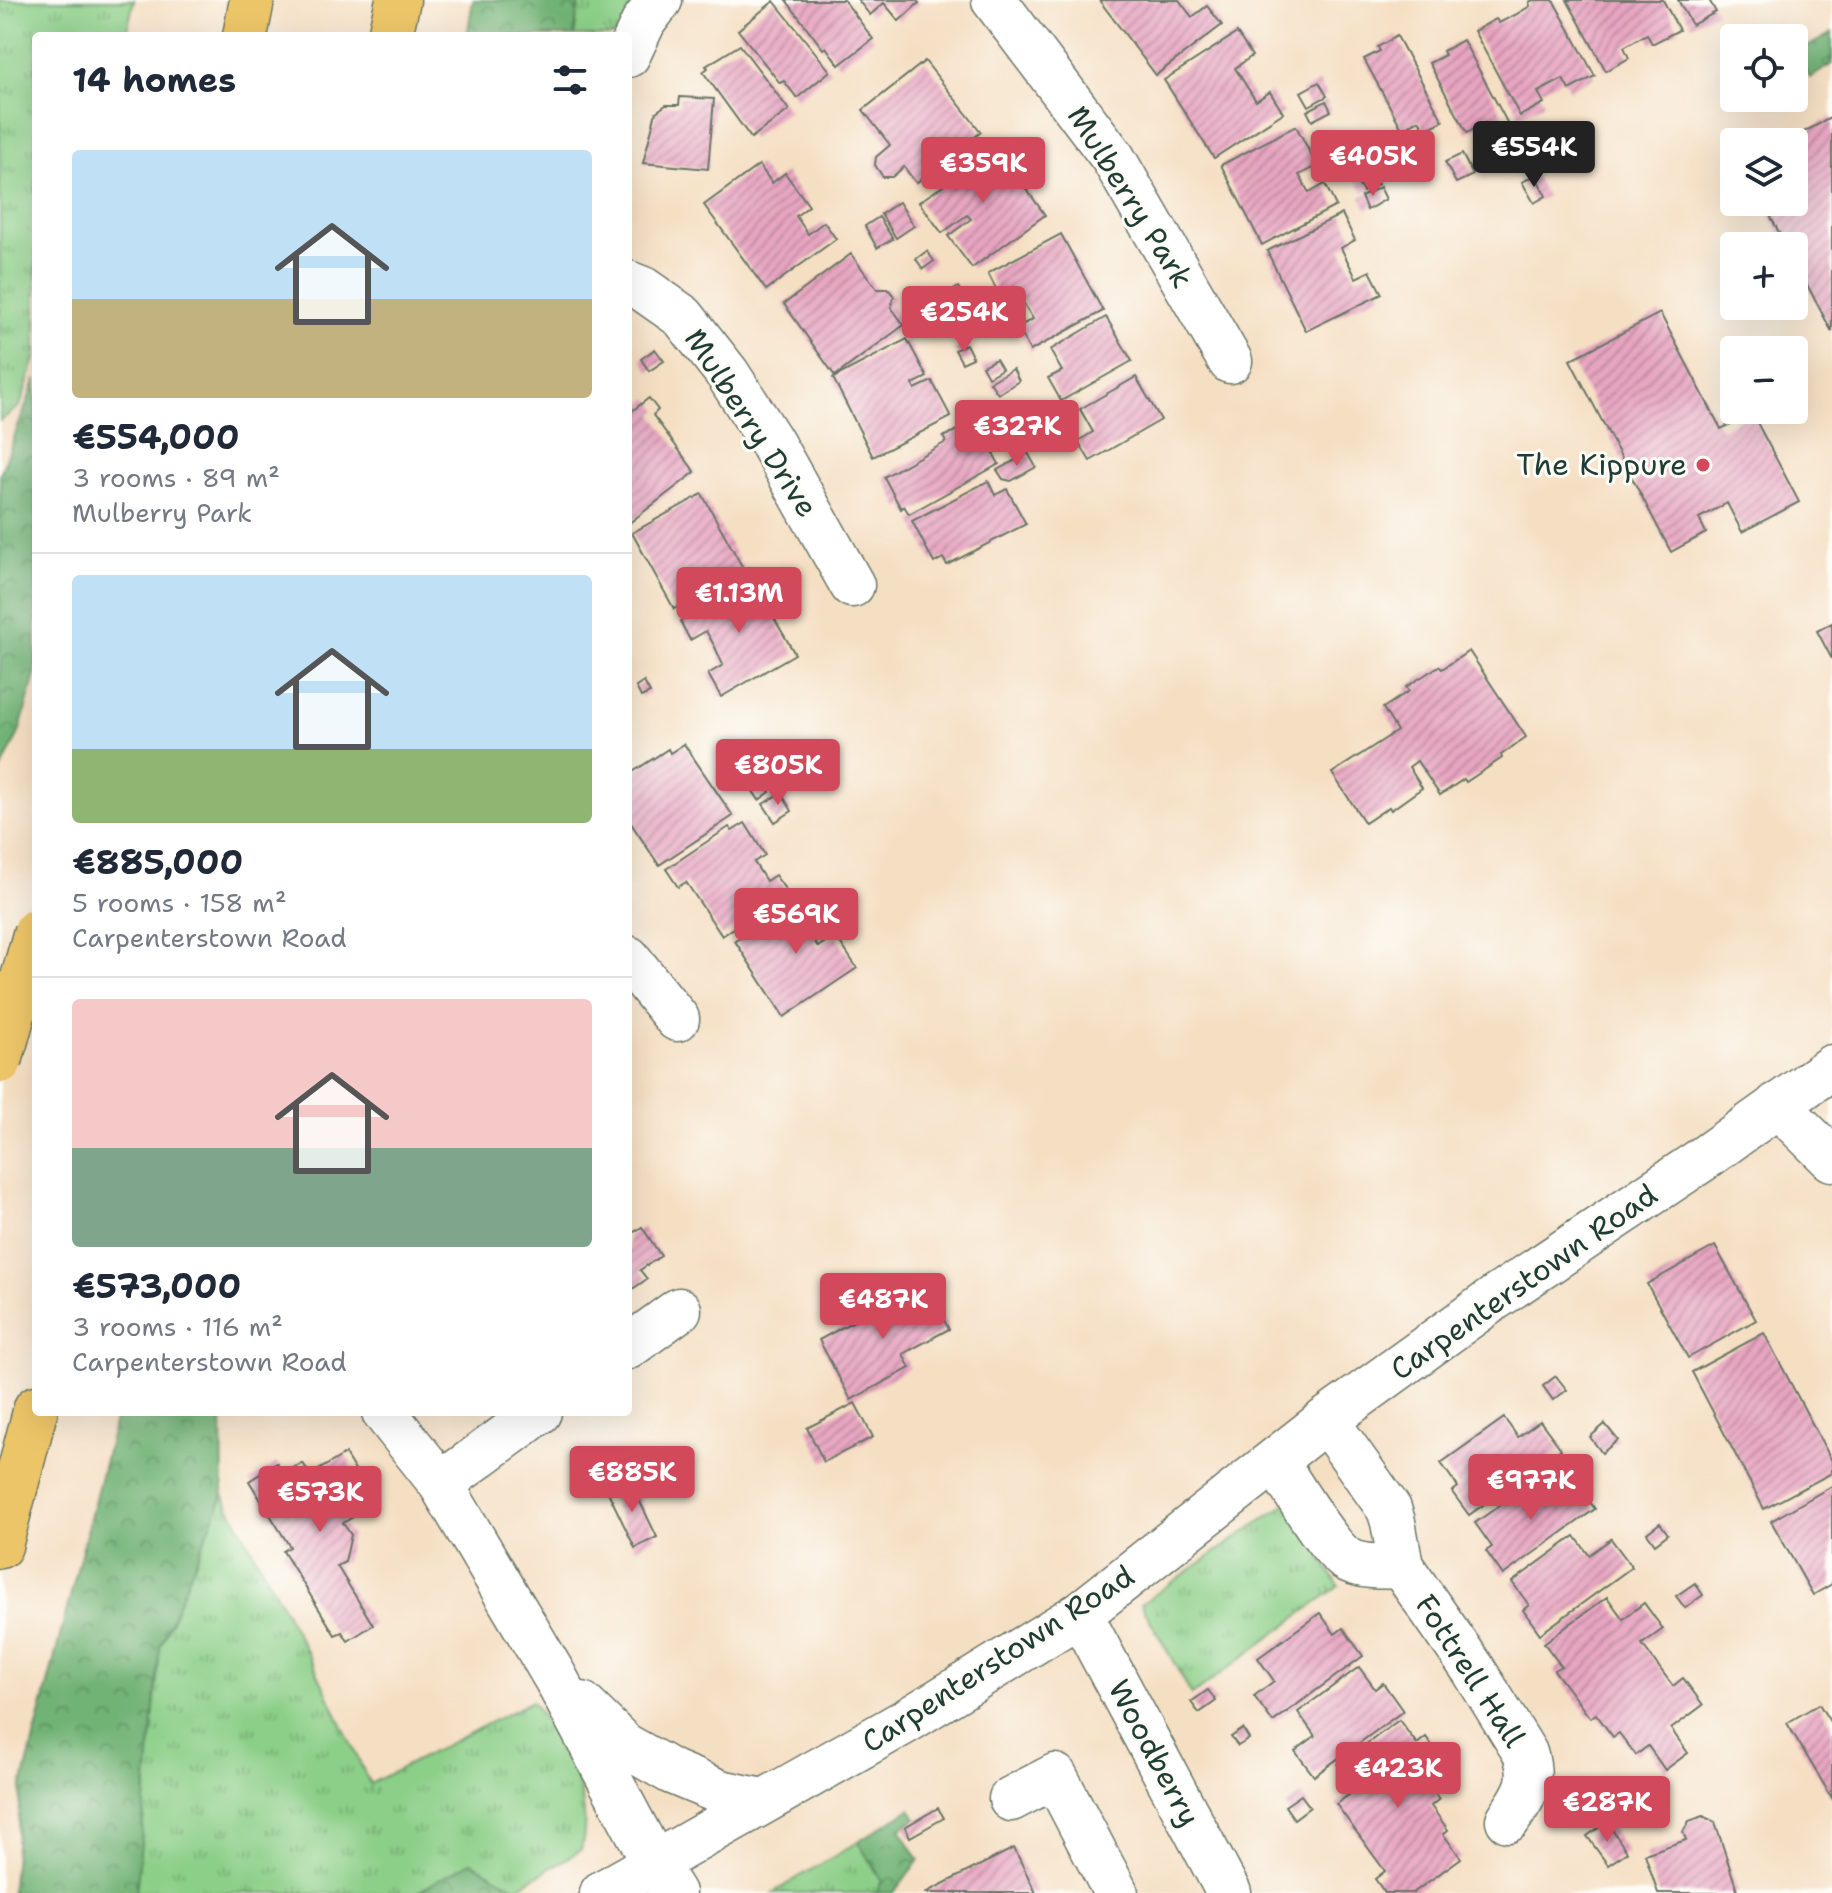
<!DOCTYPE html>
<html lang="en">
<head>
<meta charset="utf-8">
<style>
  body { margin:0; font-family:"Shantell Sans",sans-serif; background:#f2f2f3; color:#1f2937; height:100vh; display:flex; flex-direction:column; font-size:30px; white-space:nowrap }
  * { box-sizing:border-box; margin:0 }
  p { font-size:26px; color:#747a83 }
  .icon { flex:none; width:44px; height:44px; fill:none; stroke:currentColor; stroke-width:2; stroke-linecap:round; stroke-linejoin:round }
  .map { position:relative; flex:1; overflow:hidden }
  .panel { position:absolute; left:32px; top:32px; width:600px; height:1384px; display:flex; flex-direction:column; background:#fff; border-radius:8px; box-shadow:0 8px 32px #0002 }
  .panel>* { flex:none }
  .buttons { position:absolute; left:1720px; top:24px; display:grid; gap:16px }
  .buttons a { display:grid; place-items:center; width:88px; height:88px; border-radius:8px; background:#fff; box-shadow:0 8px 32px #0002; font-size:40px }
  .price { position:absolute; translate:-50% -68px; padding:0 18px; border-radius:8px; background:#d1495b; color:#fff; font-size:26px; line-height:52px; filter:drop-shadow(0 2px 4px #0008) }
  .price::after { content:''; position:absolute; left:50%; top:48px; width:24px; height:18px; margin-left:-12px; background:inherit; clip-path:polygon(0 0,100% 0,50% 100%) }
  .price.current { background:#222; color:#fff }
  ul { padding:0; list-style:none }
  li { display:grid; align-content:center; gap:16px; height:424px; padding:0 40px }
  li+li { border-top:2px solid #e0e1e3 }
  li span { display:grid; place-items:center; height:248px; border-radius:8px; color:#555 }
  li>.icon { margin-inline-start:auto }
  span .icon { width:144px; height:144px; fill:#fffc; stroke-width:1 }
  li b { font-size:34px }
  h2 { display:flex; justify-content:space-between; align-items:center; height:96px; padding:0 40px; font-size:34px }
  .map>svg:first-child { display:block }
  .grass { fill:url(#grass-tufts); stroke:#56865e; stroke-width:2 }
  .forest { fill:url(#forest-crowns); stroke:#487854; stroke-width:2 }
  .building { fill:url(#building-hatch) }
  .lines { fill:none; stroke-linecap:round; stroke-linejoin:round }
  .minor-casing { stroke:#6a7666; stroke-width:47 }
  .highway-casing { stroke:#6a7666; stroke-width:47 }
  .minor { stroke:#fff; stroke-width:44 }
  .highway { stroke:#edc569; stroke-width:44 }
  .highway-bridge-casing { stroke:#6a7666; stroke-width:47; stroke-linecap:butt }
  .highway-bridge { stroke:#edc569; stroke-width:44 }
  .poi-dot { fill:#d1495b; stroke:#fdfcf7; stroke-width:3 }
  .labels { text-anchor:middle; stroke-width:6; stroke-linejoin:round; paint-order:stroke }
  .street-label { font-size:30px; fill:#1f3d34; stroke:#fdfcf7 }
  .poi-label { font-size:30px; fill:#1f3d34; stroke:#fdfcf7; text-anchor:end }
</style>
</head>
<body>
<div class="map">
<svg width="1832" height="1893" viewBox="0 0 1832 1893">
  <defs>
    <pattern id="grass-tufts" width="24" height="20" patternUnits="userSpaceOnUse" patternTransform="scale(2)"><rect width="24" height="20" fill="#8ccf88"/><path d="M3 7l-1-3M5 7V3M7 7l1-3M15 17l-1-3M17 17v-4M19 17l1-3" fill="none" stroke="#72a970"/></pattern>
    <pattern id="forest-crowns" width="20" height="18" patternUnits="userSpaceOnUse" patternTransform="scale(2)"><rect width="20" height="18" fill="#71b274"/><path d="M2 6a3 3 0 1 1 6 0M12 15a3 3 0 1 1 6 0" fill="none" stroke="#5c9260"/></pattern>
    <pattern id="building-hatch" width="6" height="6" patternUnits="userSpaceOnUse" patternTransform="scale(2)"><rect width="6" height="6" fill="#e8a5c1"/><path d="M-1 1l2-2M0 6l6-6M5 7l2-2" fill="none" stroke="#bb889e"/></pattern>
  </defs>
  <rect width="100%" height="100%" fill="#fdfcf7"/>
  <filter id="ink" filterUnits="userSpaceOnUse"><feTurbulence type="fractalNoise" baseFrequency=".0125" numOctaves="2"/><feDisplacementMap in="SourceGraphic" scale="16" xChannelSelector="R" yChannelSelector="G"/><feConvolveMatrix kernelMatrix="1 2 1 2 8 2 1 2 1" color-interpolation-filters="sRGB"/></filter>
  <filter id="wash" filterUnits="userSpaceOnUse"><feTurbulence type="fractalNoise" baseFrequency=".006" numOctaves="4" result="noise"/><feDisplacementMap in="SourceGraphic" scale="32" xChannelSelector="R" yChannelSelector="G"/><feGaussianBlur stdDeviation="1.8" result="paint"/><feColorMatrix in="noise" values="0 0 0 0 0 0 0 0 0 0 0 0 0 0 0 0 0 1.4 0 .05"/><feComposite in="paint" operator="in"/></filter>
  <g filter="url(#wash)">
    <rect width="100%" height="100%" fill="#f5dfc3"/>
    <g class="grass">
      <path d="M0,0h134l-8,36h-90v319l-16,51 -20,15z"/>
      <path d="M579,0h59l-21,36h-43z"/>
      <path d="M223,1495l93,175 54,114 162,-83c29,47 64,91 49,149l-65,38 -45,-26 -55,31h-280l24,-246z"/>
      <path d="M1287,1503l52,83 -147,109 -51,-91z"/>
      <path d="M858,1842l24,39 -5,12h-105z"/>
    </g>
    <g class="forest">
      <path d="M473,0h106l-5,36h-107z"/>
      <path d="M1832,33v31l-22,14 -13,-25z"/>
      <path d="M36,379v293l-17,61 -19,39v-297z"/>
      <path d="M117,1412h105l1,83 -63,152 -24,246h-125l11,-107z"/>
      <path d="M910,1809l6,9 -16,11 19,31 -25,33h-17l5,-13 -24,-38z"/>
      <path d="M471,1862l45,26v5h-100z"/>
    </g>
    <g id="blocks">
      <g class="building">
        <path d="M786,0h58l29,39 -34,26 -13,-18 -3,2z"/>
        <path d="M858,0h58l3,3 -20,18 -15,-18 -14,12z"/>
        <path d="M1099,0h80l13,17 15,-11 15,19 -66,50z"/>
        <path d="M1533,0h20l42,76 -26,14 -6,-11 -25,13 6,11 -24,13 -46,-85 22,-12 3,4 16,-8 15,-9 -1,-4z"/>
        <path d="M1567,0h96l16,30 -27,14 -5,-10 -23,13 5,11 -23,13z"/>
        <path d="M1678,0h31l7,12 -24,13z"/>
        <path d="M774,1l56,70 -33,27 -13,-17 -4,2 -42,-53z"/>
        <path d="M1237,33l15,23 -17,12 21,33 14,-9 13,21 -69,45 -50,-78z"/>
        <path d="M1397,36l46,85 -18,9 -6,-10 -17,9 -38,-70 16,-8 -2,-4z"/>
        <path d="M1463,40l45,84 -18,10 -5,-11 -18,10 -38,-70 16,-8 -2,-4z"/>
        <path d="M740,45l49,65 -38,28 -48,-66 5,-4 -2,-2z"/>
        <path d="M925,61l56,71 -65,51 -12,-16 -12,10h-9l-8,-12 1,-8 14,-12 -27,-35z"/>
        <path d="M1319,82l8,14 -18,10 -8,-14z"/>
        <path d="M680,97l34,2 -6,70 -65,-6 13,-51 10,-7h13z"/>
        <path d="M1326,101l5,10 -19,10 -5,-10z"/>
        <path d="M1832,117v215l-38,-72v-14h-8l-23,-44h31v-60h-9z"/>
        <path d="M1296,126l21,40 -18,9 10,18 16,-9 11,22 -74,39 -41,-80z"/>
        <path d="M992,141l53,74 -73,53 -24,-32 23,-17 -4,-4 -25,18 -23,-31 25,-17 -4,-6z"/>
        <path d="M1462,154l11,21 -17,8 -11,-21z"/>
        <path d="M759,165l13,18 13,-10 24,33 -13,10 12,18 16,-12 12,17 -70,51 -62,-85z"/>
        <path d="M1371,172l7,12 -15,8 -7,-12z"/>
        <path d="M1535,175l11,21 -12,7 -12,-21z"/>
        <path d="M1380,187l6,12 -19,11 -6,-13z"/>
        <path d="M899,202l15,24 -18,12 -15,-24z"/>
        <path d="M1342,214l13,26 -14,8 15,30 14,-7 12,23 -76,37 -39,-80z"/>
        <path d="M879,217l14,22 -16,9 -12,-22z"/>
        <path d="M1061,234l42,77 -73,40 -12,-24 15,-8 -9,-15 -10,-17 -15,8 -11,-22z"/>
        <path d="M927,251l7,10 -11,8 -7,-10z"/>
        <path d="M851,254l26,35h11l6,7 -3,11 13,18 -69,51 -51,-72z"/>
        <path d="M958,287l7,11 -13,8 -6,-10z"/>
        <path d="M930,289l12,16 -25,19 -12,-16z"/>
        <path d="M965,301l7,12 -12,8 -8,-13z"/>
        <path d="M1660,313l61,116 31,-16 47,89 -57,30 -15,-29 -28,15 7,15 -35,19 -101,-192z"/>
        <path d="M1106,317l26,44 -71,40 -13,-23 14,-7 -12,-21z"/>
        <path d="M907,339l20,38 -14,7 1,3 1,2 17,-8 19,36 -78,40 -40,-79z"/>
        <path d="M966,344l7,14 -11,5 -7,-13z"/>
        <path d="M655,349l9,12 -15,10 -8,-12z"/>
        <path d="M996,359l6,10 -14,8 -6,-11z"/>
        <path d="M1013,369l6,12 -21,13 -8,-12z"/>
        <path d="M1136,377l25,43 -71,41 -12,-20 15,-9 -13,-23z"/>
        <path d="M649,398l9,12 -5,5 42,57 -67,52v-110z"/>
        <path d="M999,405l5,11 -10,6 -6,-10z"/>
        <path d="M959,429l11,20 16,-9 13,24 -90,50 -5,-8 -3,3 -17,-32 62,-35 -3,-5z"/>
        <path d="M1028,453l8,14 -25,14 -8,-2 -6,-9z"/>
        <path d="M988,481l7,14 12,-6 19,35 -79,41 -4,-7 -9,5 -22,-42z"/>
        <path d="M702,494l42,76 -70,39 -42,-76z"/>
        <path d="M751,579l44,75 -74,43 -13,-23 15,-9 -8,-18 -9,-16 -16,9 -10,-19 10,-6 -3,-5 51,-30 3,5z"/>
        <path d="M1832,623v36l-15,-28z"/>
        <path d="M1469,651l57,86 -25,18 1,3 -36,24 -2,-3 -24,16 -23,-34 -8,6 13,21 -31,22 -2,-3 -24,16 -33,-50 65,-42 -14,-23 26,-17 -3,-4 33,-21 3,3z"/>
        <path d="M644,682l6,11 -9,4 -5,-10z"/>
        <path d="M684,744l49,72 -74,49 -31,-46v-44l40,-26 2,4z"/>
        <path d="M759,776l11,16 -11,8 -11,-16z"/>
        <path d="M781,793l11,18 -17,11 -12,-18z"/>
        <path d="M745,823l20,32 -11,7 12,19 9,-6 12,17 -65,44 -36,-54 -8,5 -12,-18 63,-42 3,4z"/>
        <path d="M807,898l12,17 7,-4 10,15 -22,15 4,6 17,-12 22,33 -73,49 -49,-76 57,-38 2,4z"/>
        <path d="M642,1227l19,29 -21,14 7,9 -19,13v-56z"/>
        <path d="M1715,1246l41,74 -68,38 -41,-74z"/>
        <path d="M923,1283l26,46 -46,25 7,14 -59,32 -32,-60z"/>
        <path d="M1764,1333l68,128v12l-68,36 -72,-137z"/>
        <path d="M1556,1376l11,14 -14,10 -10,-14z"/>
        <path d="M855,1403l18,34 -49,25 -17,-34z"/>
        <path d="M1504,1418l14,19 22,-16 21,28 -92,66 -17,-23 6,-5 -17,-24z"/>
        <path d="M1605,1424l13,16 -16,13 -12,-16z"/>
        <path d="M345,1454l30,50 -32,19 8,12 -6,27 -8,4 36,59 -25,16 -6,-9 -7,3 -52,-84 7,-4 -41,-66 28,-18 14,23 8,-4 -8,-13 12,-6 7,12z"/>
        <path d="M1538,1478l14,19 23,-16 20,28 -92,66 -17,-24 6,-4 -17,-24z"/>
        <path d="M629,1479l28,58 -22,11 -28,-58z"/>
        <path d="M1832,1486v98l-19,11 -42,-74z"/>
        <path d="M1660,1523l8,11 -13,10 -8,-11z"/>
        <path d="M1575,1536l14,19 22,-16 21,28 -92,67 -17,-24 6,-5 -17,-23z"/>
        <path d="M1695,1583l8,12 -18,13 -9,-12z"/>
        <path d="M1607,1597l16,22 21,-16 19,26 -21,15 31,42 10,-8 20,27 -32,24 17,24 -23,17 -17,-24 -12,9 -17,-22 -6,4 -17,-23 -6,4 -36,-48 7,-4 -17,-23z"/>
        <path d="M1320,1613l15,21 8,-6 20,28 -90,66 -19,-26 20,-15 -16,-23z"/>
        <path d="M1359,1667l16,22 8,-6 20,28 -89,65 -19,-25 20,-15 -17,-24z"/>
        <path d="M1208,1690l8,11 -17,12 -8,-11z"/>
        <path d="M1819,1704l13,21v73l-45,-75z"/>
        <path d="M1399,1720l18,24 9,-7 17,24 -21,15 17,23 -8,7 17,24 -5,4 18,24 -48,35h-28l-10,-14 10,-8 -49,-67 20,-14 -18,-25z"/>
        <path d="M1243,1729l6,10 -11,7 -7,-9z"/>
        <path d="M1301,1795l9,12 -16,12 -9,-13z"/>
        <path d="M938,1808l6,10 -34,19 -5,-10z"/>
        <path d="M1703,1816l12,6 23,71h-80l-13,-39 41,-14 -3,-8 6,-11z"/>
        <path d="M1607,1822l20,30 -19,13 -21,-29z"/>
        <path d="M1014,1848l22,45h-111z"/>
      </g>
    </g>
  </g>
  <g filter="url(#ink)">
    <use href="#blocks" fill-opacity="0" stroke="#6a7666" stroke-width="2"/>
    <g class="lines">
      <defs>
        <g id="minor">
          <path d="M994,0l119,158 117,203"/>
          <path d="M628,55l16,-34 16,-21"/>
          <path d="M628,283l15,6 40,28 44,56 45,70 80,142"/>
          <path d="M628,958l49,61"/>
          <path d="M1777,1105l55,54"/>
          <path d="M628,1347l51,-37"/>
          <path d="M384,1412l57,72 114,193 99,186 19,30"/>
          <path d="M1326,1420l63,89 4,13 8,44 72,103 52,84c10,31 -1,42 -17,67"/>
          <path d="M1275,1461c16,23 50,83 70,97 14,10 40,9 56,8"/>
          <path d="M441,1484l98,-72"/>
          <path d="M1080,1614l149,279"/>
          <path d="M582,1704l42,41 48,27 48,20 43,9"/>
          <path d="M1011,1799l44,-23 61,117"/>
          <path d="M602,1893l306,-173 172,-106 246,-194 169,-122 205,-137 132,-94"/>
        </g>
        <g id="highway">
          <path d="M245,36l7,-36"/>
          <path d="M390,36l8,-36"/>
          <path d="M0,1546l36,-138"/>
        </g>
      </defs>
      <use href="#minor" class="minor-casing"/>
      <use href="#highway" class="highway-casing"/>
      <use href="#minor" class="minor"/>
      <use href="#highway" class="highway"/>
      <defs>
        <path id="highway-bridge" d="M0,1061l36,-130"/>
      </defs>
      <use href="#highway-bridge" class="highway-bridge-casing"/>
      <use href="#highway-bridge" class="highway-bridge"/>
    </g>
  </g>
  <circle class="poi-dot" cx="1703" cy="465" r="8"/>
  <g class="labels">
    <g class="street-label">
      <text transform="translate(1130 197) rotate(58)" y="10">Mulberry Park</text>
      <text transform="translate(751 423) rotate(57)" y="10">Mulberry Drive</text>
      <text transform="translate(1524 1282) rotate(-35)" y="10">Carpenterstown Road</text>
      <text transform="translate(998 1659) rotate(-33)" y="10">Carpenterstown Road</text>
      <text transform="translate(1470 1671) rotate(57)" y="10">Fottrell Hall</text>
      <text transform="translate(1154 1753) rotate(62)" y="10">Woodberry</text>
    </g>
    <g class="poi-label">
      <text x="1687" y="475">The Kippure</text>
    </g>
  </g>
</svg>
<div class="buttons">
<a><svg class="icon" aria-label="locate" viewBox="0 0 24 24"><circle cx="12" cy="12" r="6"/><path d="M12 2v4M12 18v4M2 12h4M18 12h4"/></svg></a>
<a><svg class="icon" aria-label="layers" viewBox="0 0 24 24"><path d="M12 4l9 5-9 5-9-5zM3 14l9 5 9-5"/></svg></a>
<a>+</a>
<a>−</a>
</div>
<b class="price current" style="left:1534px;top:189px">€554K</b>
<b class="price" style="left:1373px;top:198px">€405K</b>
<b class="price" style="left:983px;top:205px">€359K</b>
<b class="price" style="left:964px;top:354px">€254K</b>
<b class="price" style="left:1017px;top:468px">€327K</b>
<b class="price" style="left:739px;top:635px">€1.13M</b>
<b class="price" style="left:778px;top:807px">€805K</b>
<b class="price" style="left:796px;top:956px">€569K</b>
<b class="price" style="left:883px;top:1341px">€487K</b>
<b class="price" style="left:632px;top:1514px">€885K</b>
<b class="price" style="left:1531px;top:1522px">€977K</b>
<b class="price" style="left:320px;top:1534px">€573K</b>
<b class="price" style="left:1398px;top:1810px">€423K</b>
<b class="price" style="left:1607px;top:1844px">€287K</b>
<section class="panel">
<h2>14 homes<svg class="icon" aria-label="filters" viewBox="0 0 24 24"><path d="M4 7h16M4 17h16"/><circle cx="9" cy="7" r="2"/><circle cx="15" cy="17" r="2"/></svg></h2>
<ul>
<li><span style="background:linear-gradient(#bfe0f5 60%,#c2b280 0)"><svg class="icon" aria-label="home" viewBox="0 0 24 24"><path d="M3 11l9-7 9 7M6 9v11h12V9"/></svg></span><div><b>€554,000</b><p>3 rooms · 89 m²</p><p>Mulberry Park</p></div></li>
<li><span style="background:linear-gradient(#bfe0f5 70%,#8fb573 0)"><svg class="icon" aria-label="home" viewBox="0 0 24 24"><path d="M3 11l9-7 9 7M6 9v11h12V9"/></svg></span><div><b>€885,000</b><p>5 rooms · 158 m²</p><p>Carpenterstown Road</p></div></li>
<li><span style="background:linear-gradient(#f6c9c9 60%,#7fa58c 0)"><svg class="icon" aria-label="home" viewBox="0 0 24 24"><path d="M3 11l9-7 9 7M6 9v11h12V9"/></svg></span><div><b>€573,000</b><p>3 rooms · 116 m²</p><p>Carpenterstown Road</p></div></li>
</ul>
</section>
</div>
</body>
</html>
